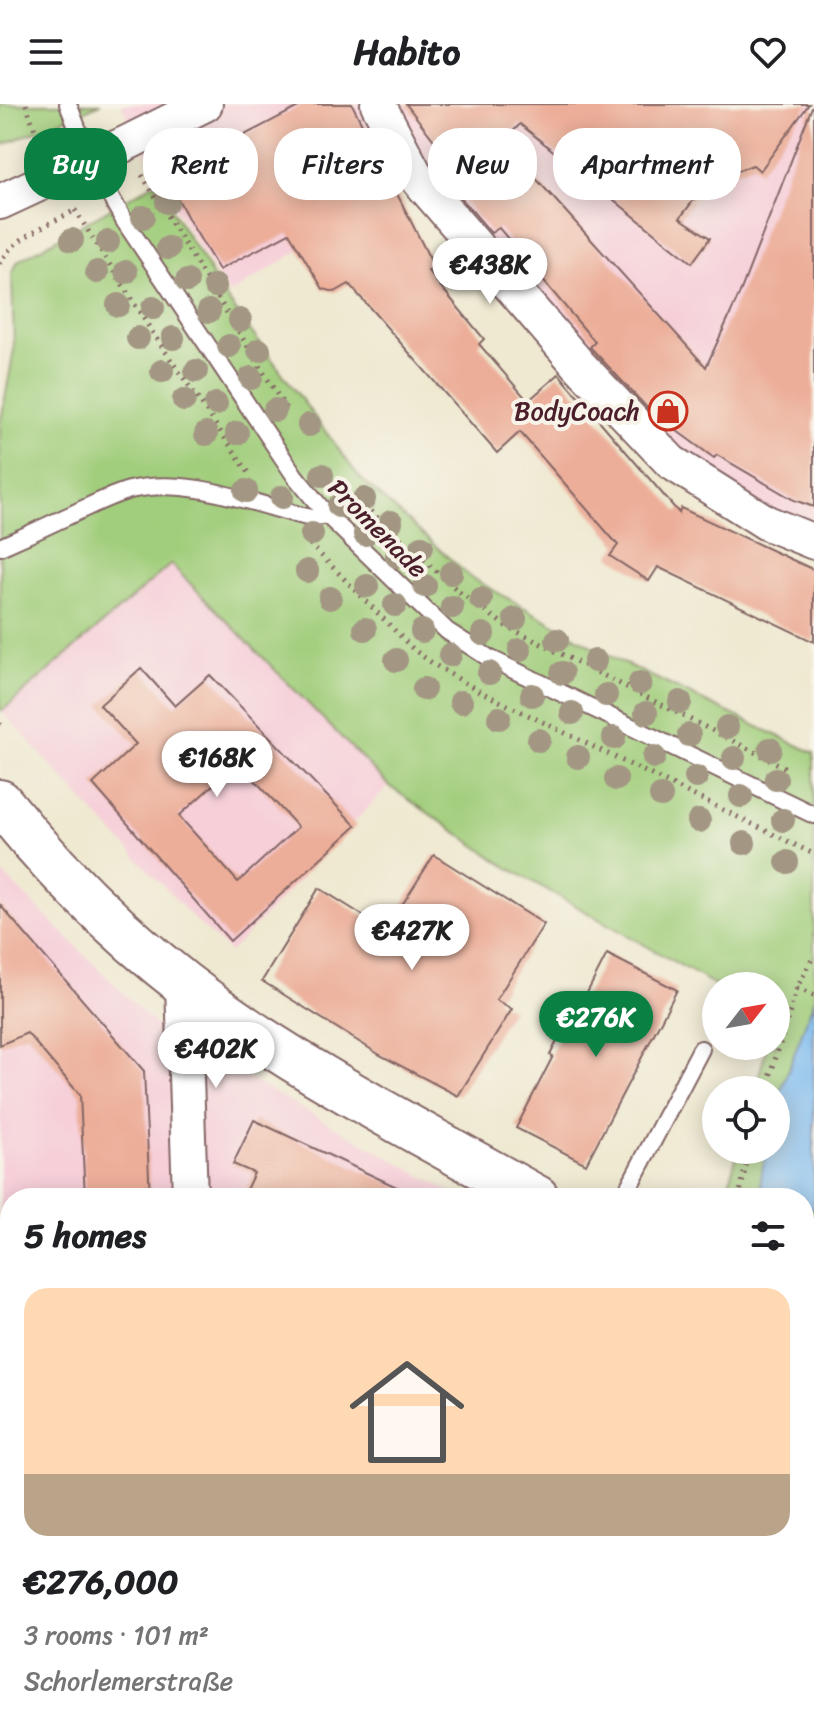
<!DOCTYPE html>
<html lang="en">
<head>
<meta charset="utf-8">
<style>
  body { margin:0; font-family:Sriracha,sans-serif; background:#f6f6f6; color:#202124; height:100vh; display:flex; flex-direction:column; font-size:30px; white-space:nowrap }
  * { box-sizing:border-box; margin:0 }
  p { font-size:26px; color:#757577 }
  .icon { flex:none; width:44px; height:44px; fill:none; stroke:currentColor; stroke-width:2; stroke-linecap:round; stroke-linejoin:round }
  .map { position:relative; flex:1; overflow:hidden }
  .panel { position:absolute; left:0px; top:1084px; width:814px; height:538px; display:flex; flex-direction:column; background:#fff; border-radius:32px 32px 0 0; box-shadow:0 4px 20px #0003 }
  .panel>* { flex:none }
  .top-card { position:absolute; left:24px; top:24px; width:766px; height:72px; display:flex; gap:16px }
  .needle { width:52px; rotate:59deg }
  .tools { position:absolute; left:702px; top:868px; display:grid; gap:16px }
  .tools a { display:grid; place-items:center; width:88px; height:88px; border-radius:50%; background:#fff; box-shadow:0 4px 20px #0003; font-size:40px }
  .price { position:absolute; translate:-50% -68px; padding:0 18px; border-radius:28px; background:#fff; color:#222; font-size:26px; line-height:52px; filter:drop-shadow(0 2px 4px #0008) }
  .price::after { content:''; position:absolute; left:50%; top:48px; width:24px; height:18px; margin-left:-12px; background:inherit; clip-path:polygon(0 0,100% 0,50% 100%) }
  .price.selected { background:#0b8043; color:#fff }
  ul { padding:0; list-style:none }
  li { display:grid; align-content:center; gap:16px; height:424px; padding:0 24px }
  li span { display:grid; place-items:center; height:248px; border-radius:24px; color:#555 }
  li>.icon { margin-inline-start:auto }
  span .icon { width:144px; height:144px; fill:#fffc; stroke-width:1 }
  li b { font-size:34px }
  h2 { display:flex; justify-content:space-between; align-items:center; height:96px; padding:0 24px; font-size:34px }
  .chip { padding:0 28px; border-radius:32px; background:#fff; box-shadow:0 4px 20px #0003; font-size:28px; line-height:72px }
  .chip.selected { background:#0b8043; color:#fff }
  header { display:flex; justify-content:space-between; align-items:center; height:104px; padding:0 24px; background:#fff; font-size:36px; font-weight:700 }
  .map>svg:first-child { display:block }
  .built { fill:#f6cfd9 }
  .green { fill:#a1ce7b; stroke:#767653; stroke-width:2 }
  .water { fill:#7cbaef; stroke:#636c8d; stroke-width:2 }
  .building { fill:#ecae99; fill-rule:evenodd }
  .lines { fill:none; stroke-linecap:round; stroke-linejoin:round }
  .service-casing { stroke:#846665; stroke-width:20 }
  .minor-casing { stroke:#846665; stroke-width:38 }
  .secondary-casing { stroke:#846665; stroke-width:48 }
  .path { stroke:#846665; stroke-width:5; stroke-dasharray:2 6; stroke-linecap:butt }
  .service { stroke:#fff; stroke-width:16 }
  .minor { stroke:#fff; stroke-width:34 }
  .secondary { stroke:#fff; stroke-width:44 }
  .tree { fill:#a39783 }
  .labels { text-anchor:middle; stroke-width:8; stroke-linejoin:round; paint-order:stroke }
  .poi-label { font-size:26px; fill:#4a1f2b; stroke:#f7f3e8; text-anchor:end }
  .street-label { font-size:26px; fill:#4a1f2b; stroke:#f7f3e8 }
</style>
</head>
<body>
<header><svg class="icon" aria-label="menu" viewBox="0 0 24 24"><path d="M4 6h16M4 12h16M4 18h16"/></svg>Habito<svg class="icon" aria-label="heart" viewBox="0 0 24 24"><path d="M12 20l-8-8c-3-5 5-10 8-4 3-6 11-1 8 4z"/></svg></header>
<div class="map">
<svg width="814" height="1621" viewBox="0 0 814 1621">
  <rect width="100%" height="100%" fill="#f7f3e8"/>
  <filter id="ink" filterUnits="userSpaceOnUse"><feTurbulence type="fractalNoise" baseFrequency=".0125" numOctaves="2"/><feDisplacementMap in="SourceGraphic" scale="16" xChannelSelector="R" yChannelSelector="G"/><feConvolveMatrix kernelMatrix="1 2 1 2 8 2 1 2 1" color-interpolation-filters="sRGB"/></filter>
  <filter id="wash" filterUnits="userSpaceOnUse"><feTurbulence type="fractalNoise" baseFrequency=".006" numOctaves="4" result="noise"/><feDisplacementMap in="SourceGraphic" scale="32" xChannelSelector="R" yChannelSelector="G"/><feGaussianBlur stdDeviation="1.8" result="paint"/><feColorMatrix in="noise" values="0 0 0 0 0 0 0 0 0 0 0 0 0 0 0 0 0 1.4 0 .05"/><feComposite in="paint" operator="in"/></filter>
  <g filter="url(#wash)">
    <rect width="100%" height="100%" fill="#efe9d1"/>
    <g class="built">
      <path d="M121,0h693v431l-141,-80 -249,-279 -96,56 -99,63 -65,-104z"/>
      <path d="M171,460l218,222 -159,166 -30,-27 -115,-122 -83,-92z"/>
      <path d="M0,767l160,158 302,169h-452v518h794v-326l10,6v329h-814z"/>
    </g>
    <g class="green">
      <path d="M0,0h101l-101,42z"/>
      <path d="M155,79l72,116 133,179 110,99 149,84 195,92v545l-10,-6v-94h-79l13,-48h38v-60h-21l12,-44h9v-60h-59l-210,-119 -118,-81 -218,-222 -169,147 -2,-3v-283l14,-75 -2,-77 6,-12z"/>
    </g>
    <path class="water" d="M814,896v208l-10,2v-12h-39c-8,-16 -2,-32 2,-48h9v-39l5,-21z"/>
    <g id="blocks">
      <g class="building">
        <path d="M304,0h48l18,36 -12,2 29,32 47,93 -6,4 56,68 -5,5 49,57 31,-27 120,139 2,-5 133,62v72l-156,-75 -9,14 -39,-25 8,-11 -98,-113 -23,21 -148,-169 -14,8 -12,-3 -34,-56 -70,37 -29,-48 -24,-46z"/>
        <path d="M406,0h403l-49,67 -7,-6 -16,6 -19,-3 -38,50 30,20 -18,25 -172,-139 -17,18 203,225 33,-72 73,-188 2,1v399l-20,-7 -77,-45 -3,3 -63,-46 -61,-65 5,-5 -96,-114 -8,5 -47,-55 12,-9z"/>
        <path d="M141,564l34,38 35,-31 146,151 -126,115 -137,-157 43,-40 -36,-39zM238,658l60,65 -60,55 -59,-66z"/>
        <path d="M434,751l110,69 -48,76 16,9 -54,87 -78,-41 -118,-74 57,-93 67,42z"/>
        <path d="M0,801l144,166 6,127h-65l-5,-103 -53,-62 -27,12z"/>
        <path d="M607,850l70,36 -91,174 -70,-36 37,-72 -3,-1 17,-33 4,2z"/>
        <path d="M254,1016l166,78h-178l12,-25 -21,-9z"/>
      </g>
    </g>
  </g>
  <g filter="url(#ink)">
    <use href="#blocks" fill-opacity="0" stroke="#846665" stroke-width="2"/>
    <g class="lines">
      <defs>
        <g id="service">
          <path d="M68,0l22,57 35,61 170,254 32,39 120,116 42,27 325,157"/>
          <path d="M0,443c23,-10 45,-20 68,-31 20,-9 40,-20 62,-26 60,-14 123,14 181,28l16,-3"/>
          <path d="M623,1094l78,-149"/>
        </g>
        <g id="minor">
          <path d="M378,0l39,74 162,187 92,97 96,61 47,19"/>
          <path d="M0,98l125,-58 80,-40"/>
          <path d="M183,880l7,214"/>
          <path d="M203,1612l1,9"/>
        </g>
        <g id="secondary">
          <path d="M0,698c76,95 167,177 269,242 87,56 179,104 268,154"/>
          <path d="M804,1254l10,8"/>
        </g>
      </defs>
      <use href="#service" class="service-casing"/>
      <use href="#minor" class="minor-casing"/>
      <use href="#secondary" class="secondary-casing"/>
      <g class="path">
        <path d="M26,0l14,41"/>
        <path d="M142,71l146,237"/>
        <path d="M75,106l81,128 93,135"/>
        <path d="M0,160c10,-26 55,-42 77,-55"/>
        <path d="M335,375l123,112 48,35 282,143"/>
        <path d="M310,440l104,106 21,15 44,26 335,163"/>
        <path d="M0,620l1,1"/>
        <path d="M797,884l17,8"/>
        <path d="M766,986l31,-102 17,-33"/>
        <path d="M739,1094l10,-48"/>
        <path d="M804,1139l10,1"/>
        <path d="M804,1309l10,9"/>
      </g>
      <use href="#service" class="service"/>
      <use href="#minor" class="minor"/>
      <use href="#secondary" class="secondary"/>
    </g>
    <g class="tree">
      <circle cx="167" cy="98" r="12"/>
      <circle cx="143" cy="113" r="12"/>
      <circle cx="72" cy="136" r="12"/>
      <circle cx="108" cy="138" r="12"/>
      <circle cx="168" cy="144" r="12"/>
      <circle cx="97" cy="168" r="12"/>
      <circle cx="126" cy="168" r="12"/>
      <circle cx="187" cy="177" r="12"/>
      <circle cx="215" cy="182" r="12"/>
      <circle cx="118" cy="201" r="12"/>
      <circle cx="153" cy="204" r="12"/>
      <circle cx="209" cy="207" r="12"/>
      <circle cx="240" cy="216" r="12"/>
      <circle cx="138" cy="234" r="12"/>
      <circle cx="173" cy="234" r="12"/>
      <circle cx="229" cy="242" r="12"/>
      <circle cx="259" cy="246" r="12"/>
      <circle cx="162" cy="267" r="12"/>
      <circle cx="196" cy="267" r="12"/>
      <circle cx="251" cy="274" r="12"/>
      <circle cx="184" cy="296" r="12"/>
      <circle cx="216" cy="300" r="12"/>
      <circle cx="275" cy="306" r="12"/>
      <circle cx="309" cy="321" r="12"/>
      <circle cx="237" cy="329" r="12"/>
      <circle cx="206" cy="330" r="12"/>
      <circle cx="322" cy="371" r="12"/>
      <circle cx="246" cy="387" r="12"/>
      <circle cx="282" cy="393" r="12"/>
      <circle cx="364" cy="395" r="12"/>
      <circle cx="339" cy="402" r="12"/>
      <circle cx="391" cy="418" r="12"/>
      <circle cx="312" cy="430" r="12"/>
      <circle cx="365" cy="430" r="12"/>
      <circle cx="422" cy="443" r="12"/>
      <circle cx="397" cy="452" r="12"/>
      <circle cx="307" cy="467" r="12"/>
      <circle cx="451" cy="469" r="12"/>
      <circle cx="367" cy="482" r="12"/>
      <circle cx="425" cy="482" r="12"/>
      <circle cx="330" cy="494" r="12"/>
      <circle cx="481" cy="495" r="12"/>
      <circle cx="395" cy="501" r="12"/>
      <circle cx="452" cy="503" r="12"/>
      <circle cx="515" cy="515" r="12"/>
      <circle cx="365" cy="525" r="12"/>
      <circle cx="422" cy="527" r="12"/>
      <circle cx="483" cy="530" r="12"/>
      <circle cx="557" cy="536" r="12"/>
      <circle cx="520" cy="546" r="12"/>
      <circle cx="450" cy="551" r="12"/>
      <circle cx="396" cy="556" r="12"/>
      <circle cx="595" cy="557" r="12"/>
      <circle cx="489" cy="569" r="12"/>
      <circle cx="562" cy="569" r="12"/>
      <circle cx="640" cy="579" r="12"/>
      <circle cx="424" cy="585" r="12"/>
      <circle cx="532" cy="591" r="12"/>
      <circle cx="606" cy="591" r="12"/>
      <circle cx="461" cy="598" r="12"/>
      <circle cx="680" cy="598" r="12"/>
      <circle cx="572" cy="609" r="12"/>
      <circle cx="646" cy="609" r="12"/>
      <circle cx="499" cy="614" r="12"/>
      <circle cx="727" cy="623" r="12"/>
      <circle cx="689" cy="631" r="12"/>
      <circle cx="614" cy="634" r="12"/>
      <circle cx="539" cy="636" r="12"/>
      <circle cx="770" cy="645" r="12"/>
      <circle cx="578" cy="653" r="12"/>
      <circle cx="654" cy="653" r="12"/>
      <circle cx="734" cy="654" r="12"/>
      <circle cx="696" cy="673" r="12"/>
      <circle cx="616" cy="675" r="12"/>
      <circle cx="776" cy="675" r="12"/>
      <circle cx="661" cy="692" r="12"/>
      <circle cx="741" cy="692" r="12"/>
      <circle cx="783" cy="716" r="12"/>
      <circle cx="699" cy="717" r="12"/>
      <circle cx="744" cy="739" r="12"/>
      <circle cx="787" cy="758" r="12"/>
    </g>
  </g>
  <defs>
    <symbol id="shop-ring" viewBox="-11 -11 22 22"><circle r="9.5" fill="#f7f3e8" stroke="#c8321e" stroke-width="1.5"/><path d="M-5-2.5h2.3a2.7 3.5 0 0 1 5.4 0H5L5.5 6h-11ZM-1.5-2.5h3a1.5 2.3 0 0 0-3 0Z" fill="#c8321e"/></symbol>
  </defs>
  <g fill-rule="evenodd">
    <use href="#shop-ring" x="646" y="285" width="44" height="44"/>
  </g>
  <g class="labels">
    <g class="poi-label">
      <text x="640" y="316">BodyCoach</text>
    </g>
    <g class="street-label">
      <text transform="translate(378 424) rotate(45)" y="9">Promenade</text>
    </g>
  </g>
</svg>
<div class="tools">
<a><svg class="needle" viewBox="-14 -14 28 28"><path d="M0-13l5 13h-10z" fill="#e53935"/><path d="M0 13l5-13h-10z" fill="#757577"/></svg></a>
<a><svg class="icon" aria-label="locate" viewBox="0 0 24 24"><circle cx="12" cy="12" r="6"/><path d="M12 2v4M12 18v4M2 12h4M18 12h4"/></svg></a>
</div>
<b class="price" style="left:490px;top:202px">€438K</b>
<b class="price" style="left:217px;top:695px">€168K</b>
<b class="price" style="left:412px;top:868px">€427K</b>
<b class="price selected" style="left:596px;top:955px">€276K</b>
<b class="price" style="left:216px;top:986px">€402K</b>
<div class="top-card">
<a class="chip selected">Buy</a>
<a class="chip">Rent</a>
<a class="chip">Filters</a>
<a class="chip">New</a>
<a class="chip">Apartment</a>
</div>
<section class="panel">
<h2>5 homes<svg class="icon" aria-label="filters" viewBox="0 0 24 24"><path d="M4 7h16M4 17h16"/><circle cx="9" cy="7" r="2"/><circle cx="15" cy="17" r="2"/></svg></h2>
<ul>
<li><span style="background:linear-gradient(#ffd9b3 75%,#b9a48a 0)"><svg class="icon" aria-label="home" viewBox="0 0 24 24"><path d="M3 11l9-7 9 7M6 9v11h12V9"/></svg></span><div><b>€276,000</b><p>3 rooms · 101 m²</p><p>Schorlemerstraße</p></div></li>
</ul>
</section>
</div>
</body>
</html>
